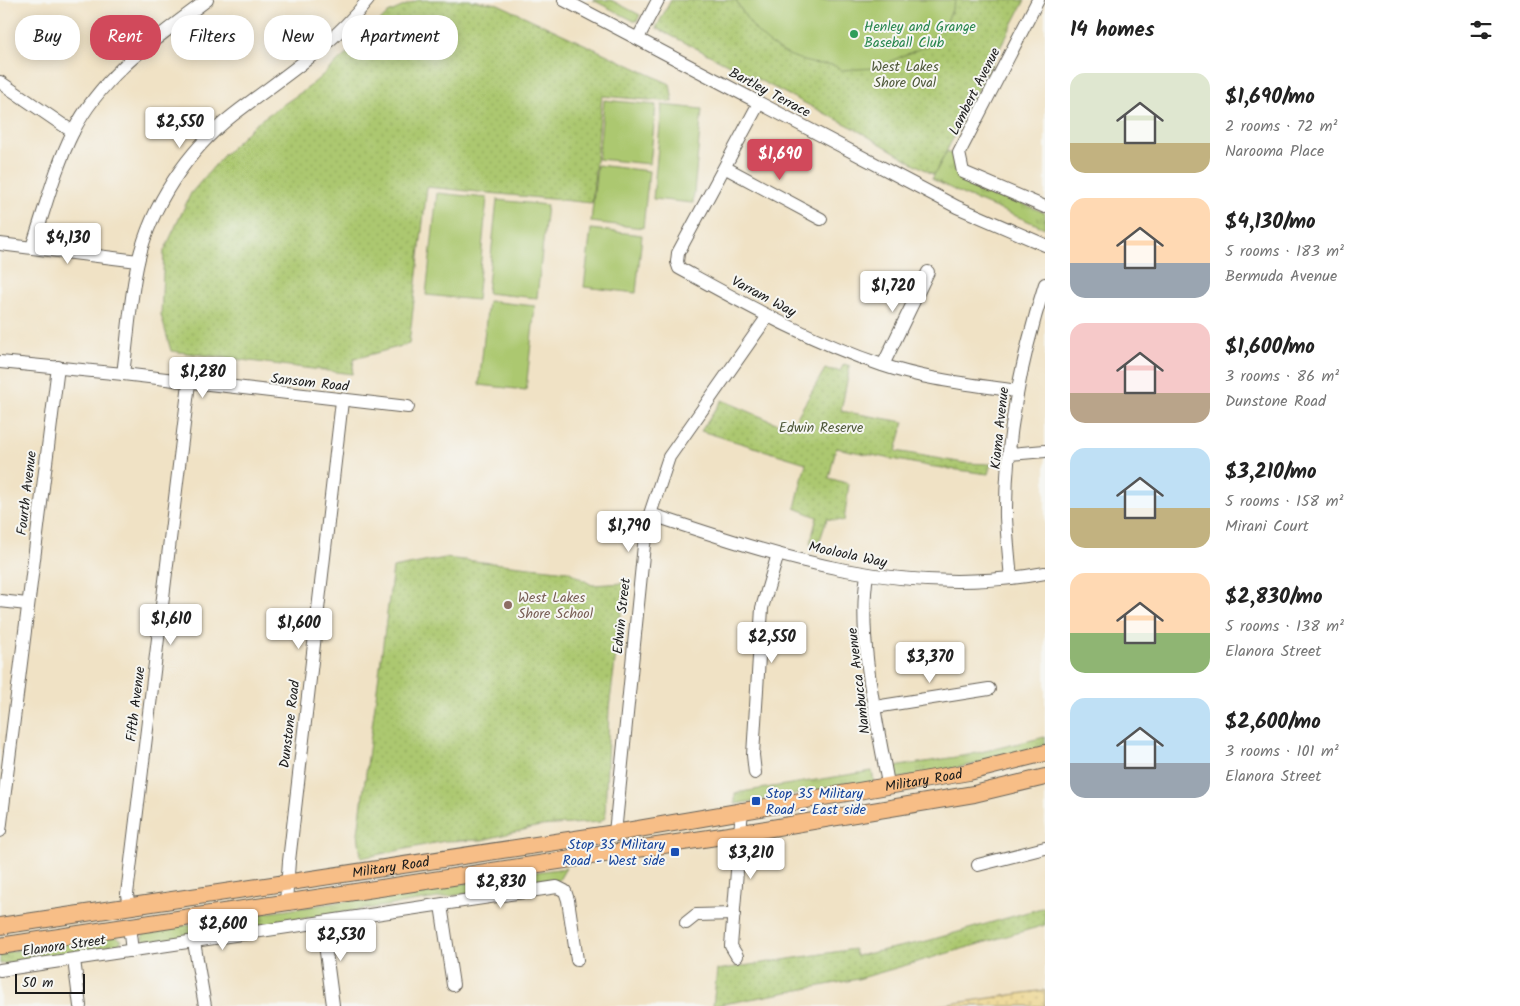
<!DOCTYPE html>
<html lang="en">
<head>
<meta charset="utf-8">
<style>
  body { margin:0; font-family:Kalam,sans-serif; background:#f2f2f2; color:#222; height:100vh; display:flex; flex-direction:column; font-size:19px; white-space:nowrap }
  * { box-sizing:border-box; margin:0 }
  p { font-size:16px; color:#767676 }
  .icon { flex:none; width:28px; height:28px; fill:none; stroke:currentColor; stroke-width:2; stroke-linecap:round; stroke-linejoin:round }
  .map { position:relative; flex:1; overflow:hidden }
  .panel { display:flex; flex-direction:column; background:#fff; width:475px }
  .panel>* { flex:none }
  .banner { position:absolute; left:15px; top:15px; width:475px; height:45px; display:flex; gap:10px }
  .scale { position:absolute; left:15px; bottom:12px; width:70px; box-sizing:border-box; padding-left:5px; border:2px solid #1c1c1c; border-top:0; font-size:14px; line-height:18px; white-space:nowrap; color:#1c1c1c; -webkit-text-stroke:4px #f6f6f2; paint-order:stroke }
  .price { position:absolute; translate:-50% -42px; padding:0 11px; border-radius:5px; background:#fff; color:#222; font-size:16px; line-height:32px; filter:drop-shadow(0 1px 2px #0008) }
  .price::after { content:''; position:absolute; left:50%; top:30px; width:15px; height:11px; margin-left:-8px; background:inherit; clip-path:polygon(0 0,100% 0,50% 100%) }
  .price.on { background:#d1495b; color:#fff }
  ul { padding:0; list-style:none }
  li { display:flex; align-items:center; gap:15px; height:125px; padding:0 25px }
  li span { display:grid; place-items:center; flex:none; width:140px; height:100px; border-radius:15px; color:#555 }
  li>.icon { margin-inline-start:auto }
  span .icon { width:60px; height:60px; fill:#fffc; stroke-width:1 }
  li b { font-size:21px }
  h2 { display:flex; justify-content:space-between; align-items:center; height:60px; padding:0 25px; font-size:21px }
  .tag { padding:0 18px; border-radius:20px; background:#fff; box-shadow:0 2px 12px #0003; font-size:18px; line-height:45px }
  .tag.on { background:#d1495b; color:#fff }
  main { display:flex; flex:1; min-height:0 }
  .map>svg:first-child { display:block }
  .grass { fill:url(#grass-tufts); stroke:#647246 }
  .sand { fill:url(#sand-dots); stroke:#857b5d }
  .park { fill:url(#park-dots); stroke:#647246 }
  .garden { fill:#acc86f; stroke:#647246 }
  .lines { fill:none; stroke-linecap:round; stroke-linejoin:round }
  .minor-casing { stroke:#666157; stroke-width:14 }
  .major-casing { stroke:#666157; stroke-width:18 }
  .minor { stroke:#fff; stroke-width:12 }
  .major { stroke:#f7be87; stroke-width:16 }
  .leisure-dot { fill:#2e9e5b; stroke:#f6f6f2; stroke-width:2 }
  .education-dot { fill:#8d6e63; stroke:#f6f6f2; stroke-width:2 }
  .transit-dot { fill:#1a4fb4; stroke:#f6f6f2; stroke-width:2 }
  .labels { text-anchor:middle; stroke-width:4; stroke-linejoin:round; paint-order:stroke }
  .leisure-label { font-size:14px; fill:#27864d; stroke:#f6f6f2; text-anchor:start }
  .park-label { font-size:14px; fill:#4e5839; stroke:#f6f6f2 }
  .street-label { font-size:14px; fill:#1c1c1c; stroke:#f6f6f2 }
  .education-label { font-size:14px; fill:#785e54; stroke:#f6f6f2; text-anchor:start }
  .transit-label { font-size:14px; fill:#164399; stroke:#f6f6f2; text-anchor:start }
</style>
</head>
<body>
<main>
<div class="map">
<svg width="1045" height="1006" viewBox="0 0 1045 1006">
  <defs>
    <pattern id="grass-tufts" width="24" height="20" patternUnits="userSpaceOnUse" patternTransform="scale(1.25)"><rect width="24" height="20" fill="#acc86f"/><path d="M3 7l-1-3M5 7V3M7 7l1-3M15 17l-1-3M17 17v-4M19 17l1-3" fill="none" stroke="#93ab60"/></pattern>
    <pattern id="sand-dots" width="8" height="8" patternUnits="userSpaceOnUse" patternTransform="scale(1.25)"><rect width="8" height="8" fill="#eeda9e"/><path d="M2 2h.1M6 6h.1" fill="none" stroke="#ccba88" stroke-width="1.8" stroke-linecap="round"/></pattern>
    <pattern id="park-dots" width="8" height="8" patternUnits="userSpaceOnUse" patternTransform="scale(1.25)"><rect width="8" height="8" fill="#acc86f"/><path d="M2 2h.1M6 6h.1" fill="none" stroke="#93ab60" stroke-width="1.8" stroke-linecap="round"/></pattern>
  </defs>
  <rect width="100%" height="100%" fill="#f6f6f2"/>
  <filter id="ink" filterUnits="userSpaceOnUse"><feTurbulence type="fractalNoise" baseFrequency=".02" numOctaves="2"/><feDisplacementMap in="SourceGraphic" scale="10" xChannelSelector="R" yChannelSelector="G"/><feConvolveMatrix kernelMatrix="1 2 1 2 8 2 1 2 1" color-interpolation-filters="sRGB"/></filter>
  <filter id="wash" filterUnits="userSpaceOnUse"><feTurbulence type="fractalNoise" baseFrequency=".0096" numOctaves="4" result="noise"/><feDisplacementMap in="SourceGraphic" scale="20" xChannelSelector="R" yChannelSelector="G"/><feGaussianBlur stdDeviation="1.12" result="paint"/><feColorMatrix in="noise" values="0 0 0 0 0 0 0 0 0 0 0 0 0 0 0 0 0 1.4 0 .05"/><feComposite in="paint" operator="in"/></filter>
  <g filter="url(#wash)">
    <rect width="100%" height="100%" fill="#f0e2c5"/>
    <g class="grass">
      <path d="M593,0h18l29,15 -3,6h-3z"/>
      <path d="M947,151l7,4 1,11 7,12 83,35v15l-83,-34 -30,-15z"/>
      <path d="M1045,737v14l-149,28 -2,-12 74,-12z"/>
      <path d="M872,771l2,11 -139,22v-11z"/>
      <path d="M566,868l-7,12 -43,7 -6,-5 2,-7z"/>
      <path d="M486,880l3,6 -5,5 -335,51h-4l-3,-6 5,-5z"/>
      <path d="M115,936l7,4 -5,7 -117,17v-11z"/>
    </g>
    <path class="sand" d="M1045,990v16h-115l12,-1z"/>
    <g class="park">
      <path d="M418,0h52l28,4 172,80 3,18 -71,-6 -10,107 -165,-16 -18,157 -55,15 -2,15 -181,-23 -10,-36 3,-64 27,-58 32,-37 33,-33 53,-36 42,-37 37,-37z"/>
      <path d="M671,0h354l-91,175 -84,-49 -194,-98z"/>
      <path d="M844,364l6,2 -9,45 63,11 -8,29 68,12 27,1 -3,10 -60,-8 -92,-18 -7,30 20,6 -5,37 -17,-2 -9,27 -8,-2 7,-27 -22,-9 11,-45 -105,-32 21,-31 68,29 35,-60 15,2z"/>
      <path d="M445,558l123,13 24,14 33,-2 -16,126 -4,109 -5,4 -60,4 -58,14 -37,1 -84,17 -3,-25 35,-265z"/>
      <path d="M1045,907v18l-187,54 -145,27 4,-36 137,-21 2,7 71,-15z"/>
    </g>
    <g class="garden">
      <path d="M736,0h220l-9,21 -21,25 -42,18h-6l-3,4 -34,2c-7,-8 -20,-5 -30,-7 -38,-11 -57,-28 -75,-63z"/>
      <path d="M604,100l52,5 -6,59 -52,-5z"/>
      <path d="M662,105l40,4 -9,94 -40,-4z"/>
      <path d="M597,165l52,6 -6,57 -52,-6z"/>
      <path d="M437,193l50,5 -10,102 -51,-5z"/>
      <path d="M497,200l50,5 -10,93 -50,-5z"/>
      <path d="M591,229l51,6 -6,58 -52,-6z"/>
      <path d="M488,301l47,5 -9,84 -47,-5z"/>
    </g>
  </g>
  <g filter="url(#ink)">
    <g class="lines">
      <defs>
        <g id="minor">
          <path d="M564,0l393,207 88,38"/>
          <path d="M1038,0l-79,153 4,19 82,35"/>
          <path d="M638,38l20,-38"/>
          <path d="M0,82l73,50"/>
          <path d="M759,103l-81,150 -1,9 2,6c66,36 131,73 203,97 44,15 89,19 135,26"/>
          <path d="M726,168l95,51"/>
          <path d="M0,244l138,17"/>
          <path d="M32,247c13,-38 23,-79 41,-115 29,-58 84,-94 134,-132"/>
          <path d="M0,362l123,12 285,33"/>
          <path d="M883,365l45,-93"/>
          <path d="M123,374c5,-37 7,-76 15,-112 13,-57 50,-112 95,-147 49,-38 96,-66 135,-115"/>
          <path d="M1010,454l35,-3"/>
          <path d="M650,514c131,44 255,85 395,59"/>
          <path d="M867,575c-10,63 10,146 21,209"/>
          <path d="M1011,578c-2,-20 -4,-41 -5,-61 -1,-79 15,-158 39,-233"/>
          <path d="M0,601l27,3"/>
          <path d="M875,707l114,-18"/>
          <path d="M755,773l-2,-18 9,-147 16,-54"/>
          <path d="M0,831l58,-464"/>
          <path d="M615,833l29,-288 6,-31 19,-57 99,-141"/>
          <path d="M978,865l67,-17"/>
          <path d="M501,870l5,24"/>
          <path d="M286,902l3,-41 53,-460"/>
          <path d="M441,905l12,80"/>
          <path d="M129,908l-2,-14 62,-511"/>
          <path d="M322,922l11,83"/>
          <path d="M686,923l10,-8 38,-1"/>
          <path d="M129,926l3,25"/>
          <path d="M194,942l11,64"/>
          <path d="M737,956l-6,-10 11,-137"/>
          <path d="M74,960l6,46"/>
          <path d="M0,970l557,-83 8,4 3,9 9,60"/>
        </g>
        <g id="major">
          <path id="s1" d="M0,926l615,-93 354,-61 76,-19"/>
          <path d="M0,946l742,-113 232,-39 71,-17"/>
        </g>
      </defs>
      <use href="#minor" class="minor-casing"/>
      <use href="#major" class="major-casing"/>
      <use href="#minor" class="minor"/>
      <use href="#major" class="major"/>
    </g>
  </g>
  <circle class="leisure-dot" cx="854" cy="34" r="5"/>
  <circle class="education-dot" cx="508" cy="605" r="5"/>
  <g class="transit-dot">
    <rect x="751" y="796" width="10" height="10" rx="2.5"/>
    <rect x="670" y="847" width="10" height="10" rx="2.5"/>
  </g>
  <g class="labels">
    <g class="leisure-label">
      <text x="864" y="31">Henley and Grange<tspan x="864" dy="16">Baseball Club</tspan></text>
    </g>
    <g class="park-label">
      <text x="905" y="71">West Lakes<tspan x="905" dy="16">Shore Oval</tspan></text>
      <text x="821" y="432">Edwin Reserve</text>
    </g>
    <g class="street-label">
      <text transform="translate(974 91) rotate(-63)" y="5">Lambert Avenue</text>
      <text transform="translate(770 92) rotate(28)" y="5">Bartley Terrace</text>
      <text transform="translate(764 296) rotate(28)" y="5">Varram Way</text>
      <text transform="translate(310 382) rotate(6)" y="5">Sansom Road</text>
      <text transform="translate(999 428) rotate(-84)" y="5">Kiama Avenue</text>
      <text transform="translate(26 493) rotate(-83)" y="5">Fourth Avenue</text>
      <text transform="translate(848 554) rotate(12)" y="5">Mooloola Way</text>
      <text transform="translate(621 616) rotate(-84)" y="5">Edwin Street</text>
      <text transform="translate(858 681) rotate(-97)" y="5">Nambucca Avenue</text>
      <text transform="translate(135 704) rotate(-83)" y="5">Fifth Avenue</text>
      <text transform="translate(289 724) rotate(-83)" y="5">Dunstone Road</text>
      <text dy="5" stroke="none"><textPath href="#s1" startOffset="935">Military Road</textPath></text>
      <text dy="5" stroke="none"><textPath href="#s1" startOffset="395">Military Road</textPath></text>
      <text transform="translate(64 945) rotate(-8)" y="5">Elanora Street</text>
    </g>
    <g class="education-label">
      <text x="518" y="602">West Lakes<tspan x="518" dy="16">Shore School</tspan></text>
    </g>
    <g class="transit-label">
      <text x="766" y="798">Stop 35 Military<tspan x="766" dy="16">Road - East side</tspan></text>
      <text x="665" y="849" text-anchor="end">Stop 35 Military<tspan x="665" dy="16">Road - West side</tspan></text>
    </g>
  </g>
</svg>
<div class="scale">50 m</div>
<b class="price" style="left:180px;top:149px">$2,550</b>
<b class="price on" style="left:780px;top:181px">$1,690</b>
<b class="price" style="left:68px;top:265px">$4,130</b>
<b class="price" style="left:893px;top:313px">$1,720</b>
<b class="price" style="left:203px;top:399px">$1,280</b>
<b class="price" style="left:629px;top:553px">$1,790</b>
<b class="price" style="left:171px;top:646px">$1,610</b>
<b class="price" style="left:299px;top:650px">$1,600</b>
<b class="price" style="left:772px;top:664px">$2,550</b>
<b class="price" style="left:930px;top:684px">$3,370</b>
<b class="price" style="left:751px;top:880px">$3,210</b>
<b class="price" style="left:501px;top:909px">$2,830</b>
<b class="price" style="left:223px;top:951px">$2,600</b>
<b class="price" style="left:341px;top:962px">$2,530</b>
<div class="banner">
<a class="tag">Buy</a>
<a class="tag on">Rent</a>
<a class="tag">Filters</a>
<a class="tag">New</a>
<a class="tag">Apartment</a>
</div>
</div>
<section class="panel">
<h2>14 homes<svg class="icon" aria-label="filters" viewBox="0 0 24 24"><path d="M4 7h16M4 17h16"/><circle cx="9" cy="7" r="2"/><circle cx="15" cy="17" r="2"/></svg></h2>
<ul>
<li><span style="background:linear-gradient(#dfe7d0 70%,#c2b280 0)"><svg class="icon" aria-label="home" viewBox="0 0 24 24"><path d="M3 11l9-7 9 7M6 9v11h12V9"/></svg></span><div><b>$1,690/mo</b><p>2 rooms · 72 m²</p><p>Narooma Place</p></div></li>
<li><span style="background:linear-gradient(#ffd9b3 65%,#9aa5b1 0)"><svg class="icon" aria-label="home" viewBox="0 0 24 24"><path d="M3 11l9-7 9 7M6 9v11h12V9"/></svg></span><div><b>$4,130/mo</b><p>5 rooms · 183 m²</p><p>Bermuda Avenue</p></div></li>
<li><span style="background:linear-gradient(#f6c9c9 70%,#b9a48a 0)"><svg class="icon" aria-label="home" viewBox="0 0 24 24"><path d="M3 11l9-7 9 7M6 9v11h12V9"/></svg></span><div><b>$1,600/mo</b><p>3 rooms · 86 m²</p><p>Dunstone Road</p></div></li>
<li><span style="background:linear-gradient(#bfe0f5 60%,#c2b280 0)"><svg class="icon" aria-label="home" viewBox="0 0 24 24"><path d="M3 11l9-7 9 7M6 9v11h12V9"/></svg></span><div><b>$3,210/mo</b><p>5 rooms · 158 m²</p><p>Mirani Court</p></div></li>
<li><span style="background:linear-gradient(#ffd9b3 60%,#8fb573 0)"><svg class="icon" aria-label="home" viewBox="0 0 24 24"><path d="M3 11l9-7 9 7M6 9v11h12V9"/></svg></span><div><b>$2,830/mo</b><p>5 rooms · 138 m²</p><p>Elanora Street</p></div></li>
<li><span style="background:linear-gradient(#bfe0f5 65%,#9aa5b1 0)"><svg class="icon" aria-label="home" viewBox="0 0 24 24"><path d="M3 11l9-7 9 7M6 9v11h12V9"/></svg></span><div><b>$2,600/mo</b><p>3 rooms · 101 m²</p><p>Elanora Street</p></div></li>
</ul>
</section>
</main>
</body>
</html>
